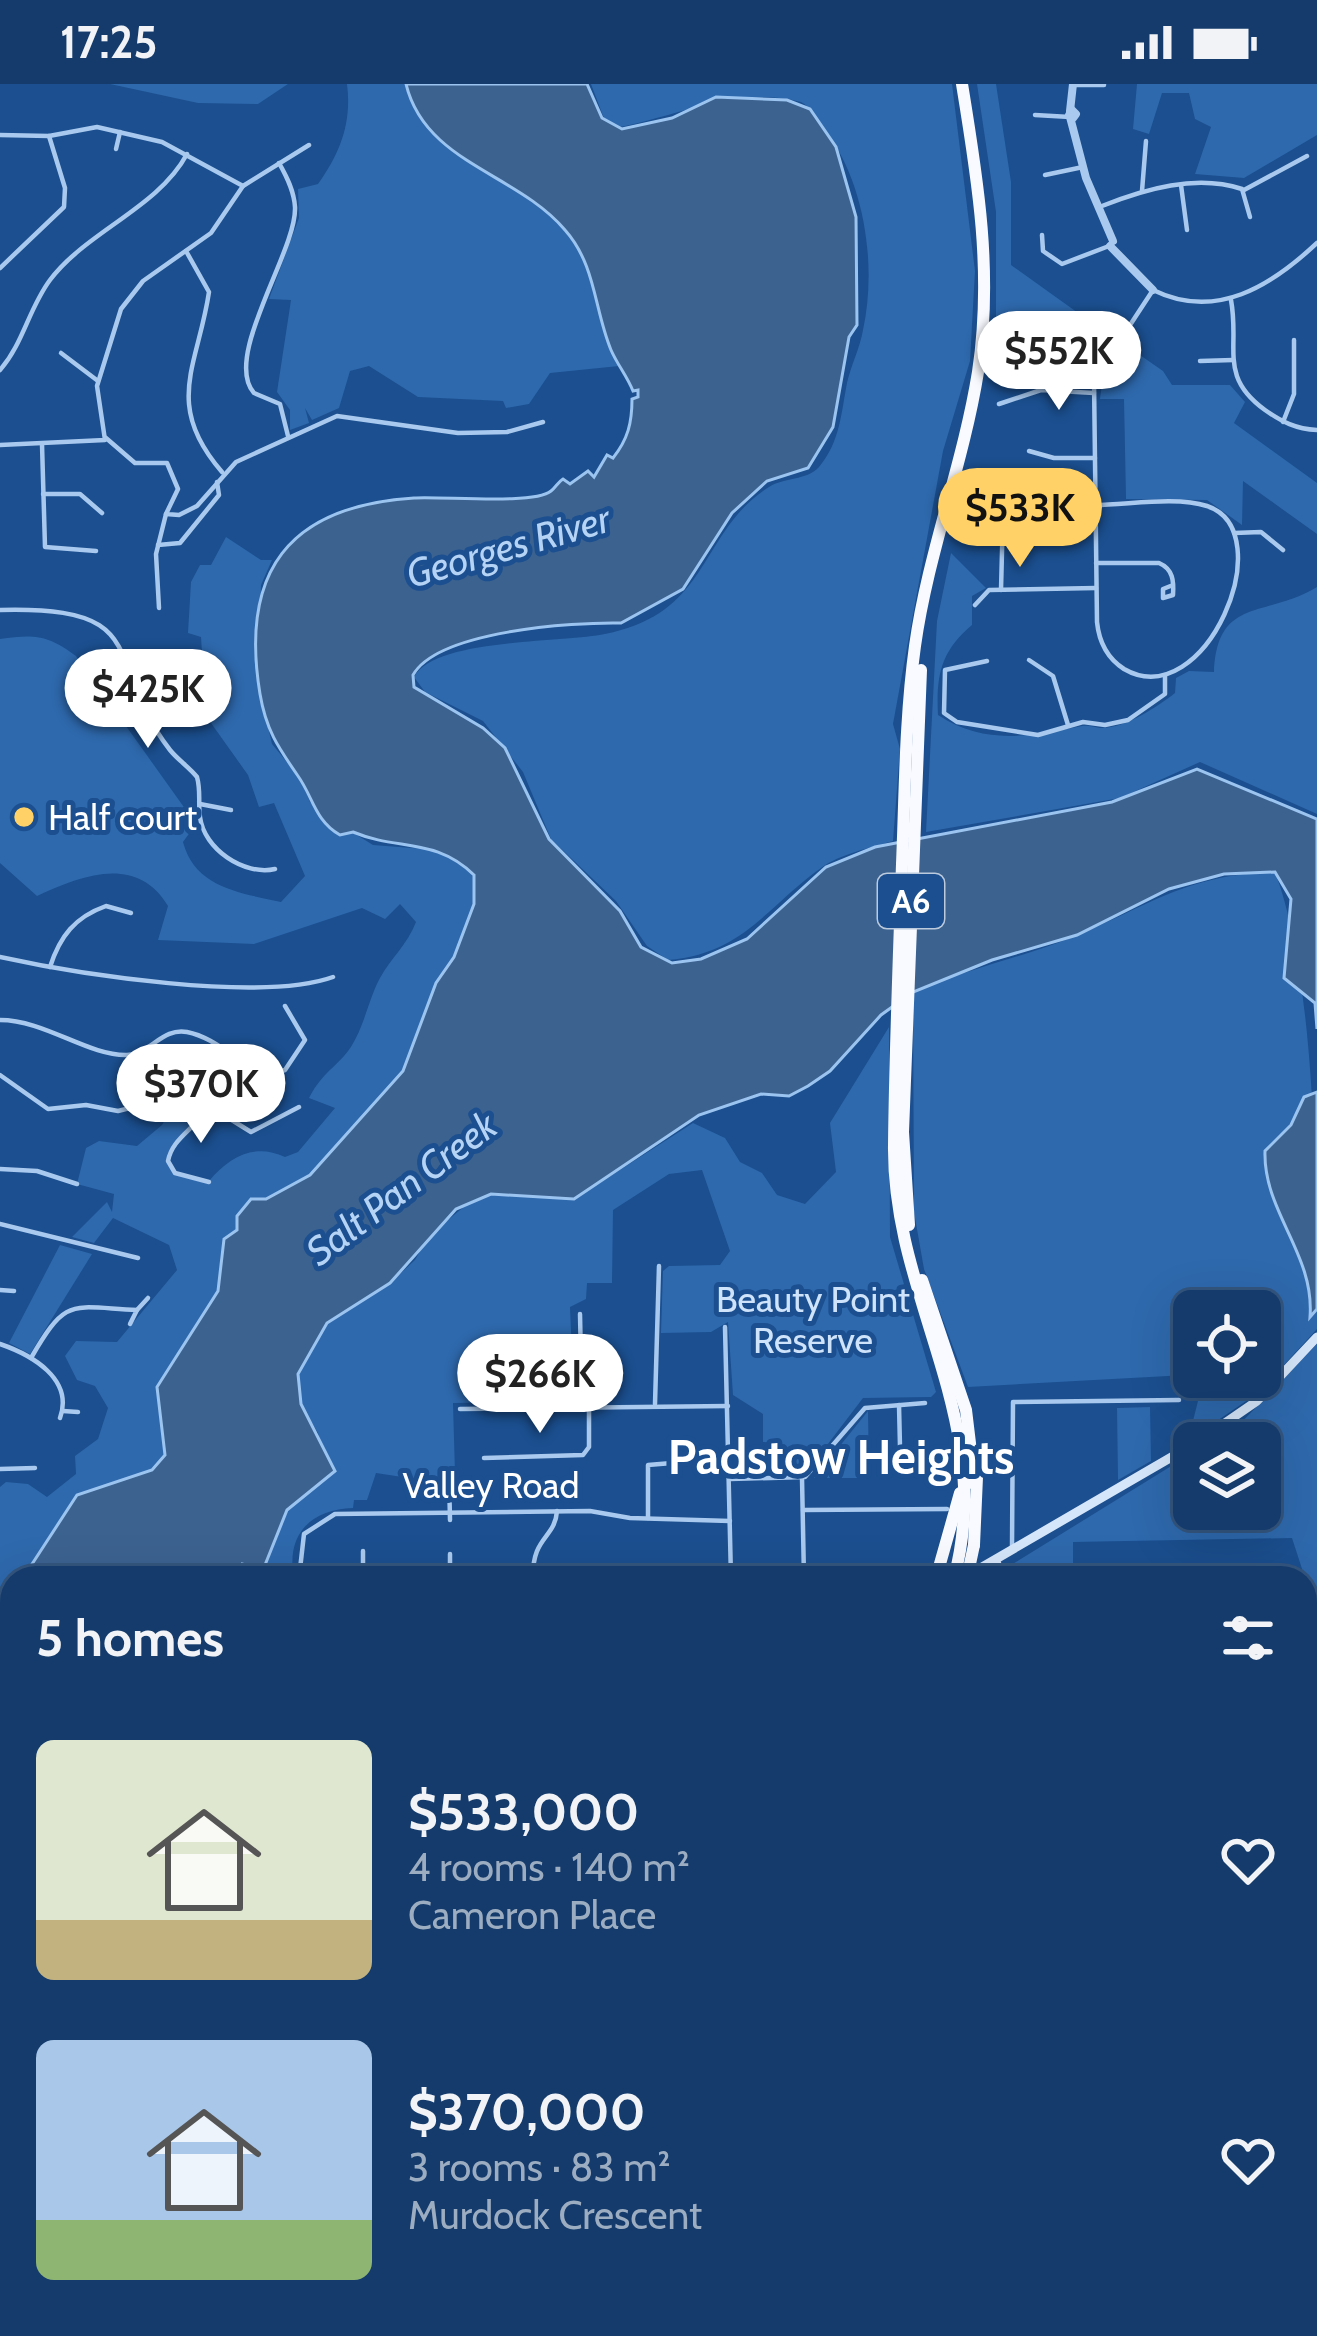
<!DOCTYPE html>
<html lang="en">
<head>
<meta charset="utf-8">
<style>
  body { margin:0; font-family:Cabin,sans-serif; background:#1d4271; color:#f1f3f6; height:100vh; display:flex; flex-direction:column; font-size:45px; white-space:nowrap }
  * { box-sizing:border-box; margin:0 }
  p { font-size:39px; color:#9dadc1 }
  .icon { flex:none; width:66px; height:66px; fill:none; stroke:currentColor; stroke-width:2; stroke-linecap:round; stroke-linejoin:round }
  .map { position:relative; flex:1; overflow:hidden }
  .details { position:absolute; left:0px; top:1482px; width:1317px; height:771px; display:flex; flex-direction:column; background:#143b6b; border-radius:36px 36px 0 0; box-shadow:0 12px 48px #0002,0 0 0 3px #33557e }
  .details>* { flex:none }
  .fabs { position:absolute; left:1173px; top:1206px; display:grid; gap:24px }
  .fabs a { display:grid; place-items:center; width:108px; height:108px; border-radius:18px; background:#143b6b; box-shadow:0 12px 48px #0002,0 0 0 3px #33557e; font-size:60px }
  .price { position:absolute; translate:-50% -102px; padding:0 27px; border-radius:42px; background:#fff; color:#222; font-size:39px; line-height:78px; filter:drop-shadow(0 3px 6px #0008) }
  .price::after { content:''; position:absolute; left:50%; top:72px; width:36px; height:27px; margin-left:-18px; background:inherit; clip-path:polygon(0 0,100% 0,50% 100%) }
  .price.selected { background:#ffd166; color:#111 }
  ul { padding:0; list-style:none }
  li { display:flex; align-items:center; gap:36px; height:300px; padding:0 36px }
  li span { display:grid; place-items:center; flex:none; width:336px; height:240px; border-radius:18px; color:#555 }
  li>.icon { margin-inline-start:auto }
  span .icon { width:144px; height:144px; fill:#fffc; stroke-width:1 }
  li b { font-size:51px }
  h2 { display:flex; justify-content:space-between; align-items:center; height:144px; padding:0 36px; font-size:51px }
  .status { display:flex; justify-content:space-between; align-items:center; height:84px; padding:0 60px; background:#143b6b; direction:ltr }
  .status svg { height:33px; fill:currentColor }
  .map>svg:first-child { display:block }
  .green { fill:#2e69ad; fill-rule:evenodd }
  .water { fill:#3c6290; stroke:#9cc4f0; stroke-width:3 }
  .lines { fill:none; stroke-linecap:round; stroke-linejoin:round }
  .minor { stroke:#a9c9ee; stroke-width:4.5 }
  .tertiary { stroke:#a9c9ee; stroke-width:8 }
  .secondary { stroke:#d6e6fa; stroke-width:9 }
  .primary { stroke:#f0f6ff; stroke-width:10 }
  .trunk { stroke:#f8faff; stroke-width:12 }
  .trunk-bridge { stroke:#f8faff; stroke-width:12 }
  .poi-dot { fill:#ffd166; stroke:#1b4f8f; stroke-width:4.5 }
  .labels { text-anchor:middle; stroke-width:10; stroke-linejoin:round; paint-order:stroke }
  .shield { fill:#1b4f8f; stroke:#bbcadd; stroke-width:3 }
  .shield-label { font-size:33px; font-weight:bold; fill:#fff }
  .poi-label { font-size:36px; fill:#fff; stroke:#1b4f8f; text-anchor:start }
  .park-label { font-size:36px; fill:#cfe3fa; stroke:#1b4f8f }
  .street-label { font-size:36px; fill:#fff; stroke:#1b4f8f }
  .water-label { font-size:39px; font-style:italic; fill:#b5d3f5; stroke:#1b4f8f }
  .district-label { font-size:48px; font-weight:bold; fill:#fff; stroke:#1b4f8f }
</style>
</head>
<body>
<div class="status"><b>17:25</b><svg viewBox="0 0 49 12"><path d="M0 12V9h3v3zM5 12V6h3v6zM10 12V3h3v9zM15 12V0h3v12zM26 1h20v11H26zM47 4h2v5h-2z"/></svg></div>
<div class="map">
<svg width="1317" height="2252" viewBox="0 0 1317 2252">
  <rect width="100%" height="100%" fill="#1b4f8f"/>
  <g class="green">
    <path d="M110,0h178l-30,20 -60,-1z"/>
    <path d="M347,0h59c19,78 111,89 159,145 34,40 32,93 54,137l-69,7 -21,31 -23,4 -3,-7 -85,-4 -49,-31 -19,5 -11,37 -27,12 -7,-12 4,15 -19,7v-20l-13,-18 14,-92 -22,-1 30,-81 -1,-29 20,-5c22,-31 34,-61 29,-100z"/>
    <path d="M591,0h361l23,187 -5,90 -27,90 -50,273 7,25 -7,92c-23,7 -53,13 -72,27 -56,40 -77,85 -153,92l-21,-14 -31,-45 -65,-62 -28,-67 -40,-51 -58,-29 -11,-15c21,-39 148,-34 191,-43 107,-21 93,-102 164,-147 15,-10 37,-6 50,-20 21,-25 22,-53 28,-84 4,-18 13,-35 16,-53 14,-64 2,-148 -38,-200 -7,-9 -14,-23 -24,-28 -67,-18 -127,17 -193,27z"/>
    <path d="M977,0h19l15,98v83l102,73 -22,32 -47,-29 -37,21 -11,-6v-144z"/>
    <path d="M1137,0h180v51l-73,43 -49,-4 16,-47 -16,-8 -6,-26h-27l-13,41 -16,-5z"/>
    <path d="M1124,260l39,27 9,14h58l15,17 -11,21 83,60v51l-74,-53 -1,44 -35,-25 -81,-1 -2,-100h-24l4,-30z"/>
    <path d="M226,453l35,23h11l-11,25 -3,99 14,60 28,34 10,24 42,30 21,13 65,5 36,25v29l-20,53 -18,26 -33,88 -93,104 -44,24 -45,53 -3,38 -61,97 8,68 -13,15 -75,25 -54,83h-11v99l-12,-69v-121l6,-5 22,2 19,13 29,-23 -1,-18 23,-17 10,-31 -13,-22 -18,-6 -12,-24 11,-15 41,1 60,-72 -8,-25 -56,-27 -19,25 -22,-6 35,-35 5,10 2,-18 -37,-10 9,-36 13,-7 38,5 25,-21 11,-19 35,-3 -40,55 7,15 34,8c21,-25 46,-38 76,-24l13,-5 37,-44 -26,-10c11,-21 21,-27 35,-42 19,-21 23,-54 36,-78 11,-20 27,-33 36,-56l-16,-18 -15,15 -23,-11 -108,36 -96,-4 10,-34c-31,-52 -86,-31 -131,-10l-37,-33v-224c34,-5 48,-4 76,17l120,168 -13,18c12,46 58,51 98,60l24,-26 -31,-73 -15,4 -11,-32 -42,-59 -5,-79 -13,-4 3,-51 9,-17h11z"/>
    <path d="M951,469l35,35 -14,8v29c-31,26 -36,50 -34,90 48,31 91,21 144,11 6,-1 12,1 18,2 24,1 57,-21 75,-35l1,-15 13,-7 25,1c3,-76 52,-54 103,-85v227l-117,-52 -80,36 -194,34 11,-211z"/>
    <path d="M1275,788c42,111 42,327 42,457l-59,64 -81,55 -2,-21 17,-2 7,-28 -13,-22 -218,12 -44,-118 -10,-57 -1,-220c54,-23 107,-34 160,-55 78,-32 112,-62 202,-65zM1194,1227h66v66h-66z"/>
    <path d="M889,943l1,210 46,155 -5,5 -68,1 -58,76 -23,-2 -1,-29 -18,-1v-28l-30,-19 -5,-73 -17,10 -50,1 2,-62 6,-5 51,-1 10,-14 -28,-81 -33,4 -56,36 -1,73h-25l-1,16 -16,8 4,94 -121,2 2,70 -9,-5 -4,15 -66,-10 -9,27h-13l-1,8c-39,1 -65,23 -60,64l-63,6 11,-14 21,5 25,-59 42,-33 -11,-44 -17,-29 -3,-30 29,-51 63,-40 25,-23 13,-23 45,-38 18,-5 44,3 63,-13 95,-61 32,15 15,24 22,11 15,22 28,9 31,-32 -6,-49z"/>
    <path d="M60,1161l32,9 -62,100 -21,-11z"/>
    <path d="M1317,1260v271l-25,-77 -219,4v29l-17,7h-66l204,-126v57h66v-66h-50l24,-13z"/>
    <path d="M1150,1323l1,54 -33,19 -1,-72z"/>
    <path d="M868,1327l1,67h-55z"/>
  </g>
  <g class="water">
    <path d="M406,0h181l15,34 20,11 50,-11 44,-21 71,3 23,9 26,38 20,70 1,108 -8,12 -16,90 -25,41 -41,13 -35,32 -49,76 -62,34c-49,-1 -183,8 -208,52l1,12 69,41 22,20 44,91 71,72 21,36 31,16 29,-4 46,-20 79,-72 49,-20 237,-45 85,-33 120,50v210l-2,-26 -31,-25 7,-79 -16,-27 -51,2 -55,15 -92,46 -85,25 -79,32 -32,23 -51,56 -22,15 -19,10 -28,-2 -62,21 -125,84 -83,-5 -35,15 -66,74 -63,40 -29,51 3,30 34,67 -48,39 -24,60 -21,-6 -10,10h-18l-2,-7 -33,11h-156l54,-83 75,-25 13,-15 -8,-68 61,-96 6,-52 13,-9v-14l14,-17h15l44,-24 93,-104 33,-88 18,-26 20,-53v-29c-39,-38 -76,-24 -121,-43l-13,3c-25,-14 -27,-38 -42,-59 -20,-29 -32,-46 -38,-82 -20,-121 27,-188 154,-196 28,-2 120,7 137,-7 5,-4 7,-9 12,-12l7,5 18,-13 6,6 13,-22 6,3c15,-19 19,-35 19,-59l6,-2v-7l-5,1c-6,-15 -16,-27 -22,-41 -17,-41 -15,-85 -46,-120 -48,-57 -140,-67 -159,-146z"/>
    <path d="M1317,1008v217l-7,8c5,-63 -47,-105 -45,-166l26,-26 13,-28z"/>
  </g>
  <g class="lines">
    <g class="minor">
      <path d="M1073,1h31"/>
      <path d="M1035,31l35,2"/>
      <path d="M0,51l49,1 48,-9 65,15 81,44"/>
      <path d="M116,65l4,-17"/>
      <path d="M279,79c8,14 15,28 16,44 2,44 -73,150 -41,186l26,11 8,32"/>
      <path d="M1045,91l38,-8"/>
      <path d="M1181,101l6,45"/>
      <path d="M1244,106l63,-34"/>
      <path d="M1142,107l4,-50"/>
      <path d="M1102,122c43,-17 94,-32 140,-17l8,28"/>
      <path d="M1042,151l1,16 19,13 47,-18"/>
      <path d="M186,167l23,41c-11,74 -46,112 13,180"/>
      <path d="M0,184l64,-61 1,-19 -16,-52"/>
      <path d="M1231,216c9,48 -13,76 34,110 17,12 31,19 52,20"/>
      <path d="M61,269l37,28"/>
      <path d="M1200,277l33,-1"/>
      <path d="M0,286c23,-26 29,-62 50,-90 37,-49 108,-72 137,-126"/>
      <path d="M999,320l42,-14 53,3"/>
      <path d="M1283,338l11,-28v-54"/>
      <path d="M106,354l29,25h32l11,26 -12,25 13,1 18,-9 39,-44 101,-46 121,17 49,-1 36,-10"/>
      <path d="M42,360l3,103 51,4"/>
      <path d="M0,361l105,-5 -8,-54 24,-77 22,-28 68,-48 32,-47 66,-41"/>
      <path d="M1029,367l25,7h41"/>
      <path d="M43,410h37l22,19"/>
      <path d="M1095,421c33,0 80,-9 112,1 76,25 -2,210 -83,163 -17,-11 -25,-27 -27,-47l-3,-242 59,-90c63,31 118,-4 164,-47"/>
      <path d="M1234,449l27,-1 22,18"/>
      <path d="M158,461l22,-2 39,-48 -2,-13"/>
      <path d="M1096,479h63c14,6 15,18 14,32l-10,3v-9l10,-4"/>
      <path d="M1001,506l2,-77 34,-1 3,26"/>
      <path d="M975,521l14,-15 107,-2"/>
      <path d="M159,524l-3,-54 10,-40"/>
      <path d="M0,526c157,-4 101,51 170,140 8,10 19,17 27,27 4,14 1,26 3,40 4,32 44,59 75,52"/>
      <path d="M1029,576l24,16 15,49"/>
      <path d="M987,577l-42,9 -1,43 13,9 81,13 45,-13 22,3 23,-5 37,-26v-19"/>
      <path d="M138,602l22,-4 16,5"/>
      <path d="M200,720l31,6"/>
      <path d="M0,873c77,17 261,46 333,20"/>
      <path d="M50,883c10,-31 25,-50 56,-61l25,7"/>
      <path d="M0,936c45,0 88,36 127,35 23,-1 36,-28 60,-23 31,6 54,35 83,43l15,-5 20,-30 -20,-34"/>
      <path d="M0,991l48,34 38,-4 32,6 36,-9 47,-1 50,31 48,-25"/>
      <path d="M208,1019c-8,25 -35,32 -40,58l7,12 34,9"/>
      <path d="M0,1085l37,2 40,13"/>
      <path d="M0,1140l138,34"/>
      <path d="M0,1206l14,1"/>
      <path d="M137,1226l11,-12"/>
      <path d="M580,1230l2,94"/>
      <path d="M725,1243l6,251"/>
      <path d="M0,1260c32,11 74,35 60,74"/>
      <path d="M31,1274c36,-62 39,-51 106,-48l-7,14"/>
      <path d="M655,1320l4,-138"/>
      <path d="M899,1321l1,42 18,4"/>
      <path d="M460,1325l268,-3"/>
      <path d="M63,1327l15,1"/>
      <path d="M484,1374l99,-3 6,-8v-39"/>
      <path d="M0,1385l35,-1"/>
      <path d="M449,1392l1,44"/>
      <path d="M802,1394l2,100"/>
      <path d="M730,1395l75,-2 60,-69 60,-5"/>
      <path d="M803,1426l144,-1"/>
      <path d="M648,1434v-53l24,-2"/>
      <path d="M1012,1463l1,-145 166,-2"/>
      <path d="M363,1467v27"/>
      <path d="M450,1470v24"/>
      <path d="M873,1487l17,7"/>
      <path d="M591,1490v4"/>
      <path d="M694,1492h37"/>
      <path d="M299,1494l5,-44 31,-20 255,-3 40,7 100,3"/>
      <path d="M533,1494c-1,-42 22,-39 24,-67"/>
      <path d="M1173,1494l24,-7 67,-1 8,8"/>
      <path d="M1305,1563h12"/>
      <path d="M1305,1636l12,-1"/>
      <path d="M1305,1711l12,-1"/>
      <path d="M0,1749v52"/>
      <path d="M0,1939l12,10"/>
      <path d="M4,1942l4,15"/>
      <path d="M12,1956l-5,4 5,5"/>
      <path d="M1305,2065h12"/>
      <path d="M0,2072h12"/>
      <path d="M898,2241h242"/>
      <path d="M1274,2241l10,6"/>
      <path d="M712,2242l179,-1"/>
      <path d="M143,2248l221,-3"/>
      <path d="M891,2248l2,4"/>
      <path d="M594,2249l83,-8"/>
      <path d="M896,2252l2,-4"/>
      <path d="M1162,2252l1,-11"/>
    </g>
    <g class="tertiary">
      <path d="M1072,26l4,4 -3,4 -4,-3z"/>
      <path d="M1070,27l3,-27"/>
      <path d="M1070,33l16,61 27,63"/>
      <path d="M1110,162l43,44"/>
    </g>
    <g class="secondary">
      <path d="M1196,1359l61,-42 60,-64"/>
      <path d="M965,1493l229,-133"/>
      <path d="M975,1494l22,-14"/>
      <path d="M1305,1987v8"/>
      <path d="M1305,2148v71"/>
      <path d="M1310,2222l6,-3 -3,-6"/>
      <path d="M1280,2252l9,-11"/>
    </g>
    <g class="primary">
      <path d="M0,2235h12"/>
      <path d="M0,2243l140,-2"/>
    </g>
    <g class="trunk">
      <path d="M909,1141l-6,-93 18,-462"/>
      <path d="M922,1196l44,130 9,75"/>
      <path d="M974,1461l3,-68"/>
      <path d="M936,1494l24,-85"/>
      <path d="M954,1494c43,-160 -62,-278 -60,-433 1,-94 5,-188 8,-281 3,-73 3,-146 13,-218 13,-93 48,-181 63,-274 15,-98 0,-191 -16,-288"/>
      <path d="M708,2241l1,11"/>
    </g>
    <path class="trunk-bridge" d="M967,1494l7,-33"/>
  </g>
  <circle class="poi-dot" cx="24" cy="733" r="12"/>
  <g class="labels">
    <rect class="shield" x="878" y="790" width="66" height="54" rx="9"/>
    <g class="shield-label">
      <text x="911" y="829">A6</text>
    </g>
    <g class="poi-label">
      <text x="48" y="746">Half court</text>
    </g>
    <g class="park-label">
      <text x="813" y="1228">Beauty Point<tspan x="813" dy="41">Reserve</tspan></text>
    </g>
    <g class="street-label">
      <text x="491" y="1414">Valley Road</text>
    </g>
    <g class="water-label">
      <text transform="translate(508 462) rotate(-16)" y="14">Georges River</text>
      <text transform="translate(401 1104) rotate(-37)" y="14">Salt Pan Creek</text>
    </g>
    <g class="district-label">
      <text x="841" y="1390">Padstow Heights</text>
    </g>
  </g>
</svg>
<div class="fabs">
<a><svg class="icon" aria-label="locate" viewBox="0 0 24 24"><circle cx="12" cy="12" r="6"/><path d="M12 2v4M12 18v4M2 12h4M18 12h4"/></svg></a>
<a><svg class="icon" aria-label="layers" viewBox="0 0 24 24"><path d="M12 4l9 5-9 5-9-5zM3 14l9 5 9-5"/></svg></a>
</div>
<b class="price" style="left:1059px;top:329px">$552K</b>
<b class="price selected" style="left:1020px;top:486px">$533K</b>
<b class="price" style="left:148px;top:667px">$425K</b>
<b class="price" style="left:201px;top:1062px">$370K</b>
<b class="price" style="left:540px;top:1352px">$266K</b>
<section class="details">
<h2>5 homes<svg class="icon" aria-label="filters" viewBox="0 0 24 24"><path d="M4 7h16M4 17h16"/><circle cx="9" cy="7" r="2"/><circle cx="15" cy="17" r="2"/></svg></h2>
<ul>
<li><span style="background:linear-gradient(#dfe7d0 75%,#c2b280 0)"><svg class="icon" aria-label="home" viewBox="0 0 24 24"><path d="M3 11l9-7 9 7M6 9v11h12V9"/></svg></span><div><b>$533,000</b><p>4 rooms · 140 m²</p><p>Cameron Place</p></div><svg class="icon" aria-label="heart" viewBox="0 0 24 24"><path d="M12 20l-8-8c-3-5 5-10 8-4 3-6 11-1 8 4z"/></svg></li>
<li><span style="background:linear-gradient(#a9c7e8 75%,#8fb573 0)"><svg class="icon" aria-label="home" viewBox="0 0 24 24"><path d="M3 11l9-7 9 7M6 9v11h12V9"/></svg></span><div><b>$370,000</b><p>3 rooms · 83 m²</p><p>Murdock Crescent</p></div><svg class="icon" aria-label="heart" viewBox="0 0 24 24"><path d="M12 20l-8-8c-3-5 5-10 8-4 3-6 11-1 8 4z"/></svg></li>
</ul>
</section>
</div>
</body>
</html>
